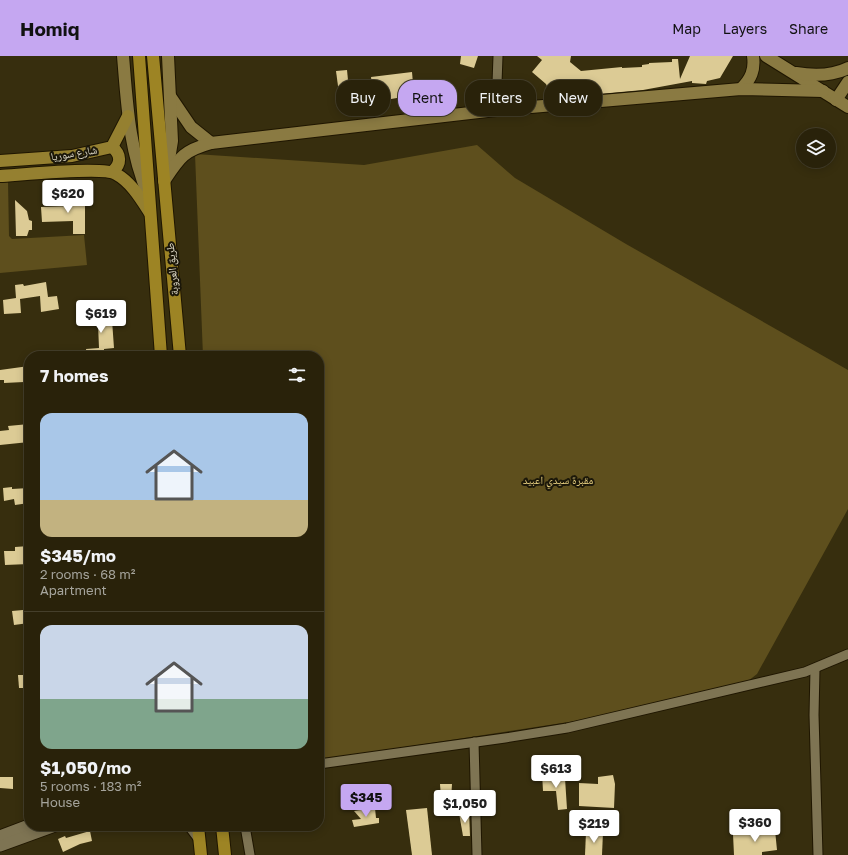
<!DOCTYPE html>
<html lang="en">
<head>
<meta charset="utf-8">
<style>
  body { margin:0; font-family:"Golos Text","Noto Naskh Arabic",sans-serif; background:#312a13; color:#f1f3f6; height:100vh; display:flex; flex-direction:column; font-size:15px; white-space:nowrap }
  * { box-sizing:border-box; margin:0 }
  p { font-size:13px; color:#a5a49c }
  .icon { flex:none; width:22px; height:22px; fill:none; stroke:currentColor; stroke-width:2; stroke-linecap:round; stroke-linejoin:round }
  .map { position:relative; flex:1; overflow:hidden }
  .drawer { position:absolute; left:24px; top:295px; width:300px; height:480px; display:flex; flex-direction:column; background:#29220a; border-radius:16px; box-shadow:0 2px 10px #0003,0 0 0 1px #453f2b }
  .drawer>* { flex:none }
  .guide { position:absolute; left:336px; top:24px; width:380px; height:36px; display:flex; gap:8px }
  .controls { position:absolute; left:796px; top:72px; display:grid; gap:8px }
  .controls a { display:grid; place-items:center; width:40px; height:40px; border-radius:50%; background:#29220a; box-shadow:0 2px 10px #0003,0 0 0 1px #453f2b; font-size:20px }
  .price { position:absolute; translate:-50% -34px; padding:0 9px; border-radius:4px; background:#fff; color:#222; font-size:13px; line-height:26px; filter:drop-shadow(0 1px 2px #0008) }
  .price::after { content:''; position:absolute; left:50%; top:24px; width:12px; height:9px; margin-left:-6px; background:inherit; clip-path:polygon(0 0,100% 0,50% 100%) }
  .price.active { background:#c5a7f1; color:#111 }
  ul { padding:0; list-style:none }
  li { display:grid; align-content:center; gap:8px; height:212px; padding:0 16px }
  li+li { border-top:1px solid #453f2b }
  li span { display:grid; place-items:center; height:124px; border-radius:12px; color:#555 }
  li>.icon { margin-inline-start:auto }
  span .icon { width:72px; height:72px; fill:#fffc; stroke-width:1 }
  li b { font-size:17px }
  h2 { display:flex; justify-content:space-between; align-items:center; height:48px; padding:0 16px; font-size:17px }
  .pill { padding:0 14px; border-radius:16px; background:#29220a; box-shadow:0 2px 10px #0003,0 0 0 1px #453f2b; font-size:14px; line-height:36px }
  .pill.active { background:#c5a7f1; color:#111 }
  header { display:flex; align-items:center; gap:24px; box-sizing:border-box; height:56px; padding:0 20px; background:#c5a7f1; color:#111 }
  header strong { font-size:19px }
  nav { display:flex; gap:22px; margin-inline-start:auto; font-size:14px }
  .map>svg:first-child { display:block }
  .green { fill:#5e4f1d }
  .building { fill:#dccb95 }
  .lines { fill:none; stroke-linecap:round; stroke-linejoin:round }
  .minor-casing { stroke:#1f1600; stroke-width:11 }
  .tertiary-casing { stroke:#1f1600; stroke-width:13 }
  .secondary-casing { stroke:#1f1600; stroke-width:14 }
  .primary-casing { stroke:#1f1600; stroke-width:14 }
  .trunk-casing { stroke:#1f1600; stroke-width:14 }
  .minor { stroke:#7e7453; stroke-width:9 }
  .tertiary { stroke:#7e7453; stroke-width:11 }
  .secondary { stroke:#8a7a42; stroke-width:12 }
  .primary { stroke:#958030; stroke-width:12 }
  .trunk { stroke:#9d8424; stroke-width:12 }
  .labels { text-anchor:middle; stroke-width:4; stroke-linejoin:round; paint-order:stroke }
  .street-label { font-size:11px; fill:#e0dbc9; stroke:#1b1709 }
  .park-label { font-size:11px; fill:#e7cf7f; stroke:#1b1709 }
</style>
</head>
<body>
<header>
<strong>Homiq</strong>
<nav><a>Map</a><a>Layers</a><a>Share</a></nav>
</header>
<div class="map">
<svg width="848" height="799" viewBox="0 0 848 799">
  <rect width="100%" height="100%" fill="#372e0e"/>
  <g class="green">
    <path d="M477,89l38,33 111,66 222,126v139l-91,165 -9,7 -166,39 -263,40v-404h-116l-8,-202 169,11z"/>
    <path d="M0,125h8l1,55 3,3 72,-4 3,30 -87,8z"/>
  </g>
  <g class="building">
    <path d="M461,0h17l-4,12 -14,-4z"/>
    <path d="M537,0h34l-1,6 11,9 41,-4v1l20,-1v-2l7,-1v-1l23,-1v-3h6l2,20 10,-23h43l-13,22 -13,3 -1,3 -14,-1v-2l-49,9 -55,5 -1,-12 -9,12 -5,1 -23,-3 -4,-9 -14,-12 10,-12z"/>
    <path d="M347,14l3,30 -10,1 -4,-30z"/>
    <path d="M412,16l2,23 -40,7 -3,-25z"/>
    <path d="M73,139h12v39h-12v-13l-31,1 -1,-15 32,-1z"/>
    <path d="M15,144l12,11 2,9 3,1v9h-3l-2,6h-11z"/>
    <path d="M46,226l2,15 9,-1 2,13 -18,3 -1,-16 -20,3 1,14 -17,1 -1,-14 13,-2 -1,-13 8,-1 1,2z"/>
    <path d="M86,253h11l1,12 14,-1 2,28 -10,1v7h-17l-1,-7 13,-1 -1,-24 -11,1z"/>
    <path d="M29,310v11l-5,1v4l-20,1v-3h-4v-10z"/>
    <path d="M29,368v18l-29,3v-14l9,-1 -1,-4z"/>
    <path d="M12,431v2l17,-1v15l-14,2 -1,-6 -10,2 -1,-13z"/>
    <path d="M29,490v18l-24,1 -1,-14h11v-4z"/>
    <path d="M23,554v2h6v11l-15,2 -2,-14z"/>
    <path d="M18,619h11v13h-10z"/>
    <path d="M542,717h10v6l13,-1 2,31 -9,1 -2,-19h-13z"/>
    <path d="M613,719l2,9 -1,24 -35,-2v-23l19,1v-7z"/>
    <path d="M0,721h13v12l-13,-1z"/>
    <path d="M440,728h12l-1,15 -10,-1z"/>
    <path d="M375,752l1,10h3v5l-25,4 -2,-7 9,-1 -7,-8z"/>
    <path d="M427,752l5,47h-20l-6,-45z"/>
    <path d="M469,756l1,24h-7l-4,-23z"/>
    <path d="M775,774l2,20 -15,2v3h-28l-1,-21z"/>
    <path d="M90,775l2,10 -12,3 -17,8 -5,-13 7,-3 1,2z"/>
    <path d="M586,776h17l-1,23h-17z"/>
  </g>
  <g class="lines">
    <defs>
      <g id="minor">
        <path d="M496,54l2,-54"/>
        <path d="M815,613l-1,46 4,140"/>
        <path d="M474,686l3,113"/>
        <path d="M319,708l186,-26 62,-10 238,-56 43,-18"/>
        <path d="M245,770l5,29"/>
      </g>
      <g id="tertiary">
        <path d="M190,770l9,12"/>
        <path d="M0,780l29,-11"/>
        <path d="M0,790l55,-20"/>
      </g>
      <g id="secondary">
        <path d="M123,0c4,47 6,94 25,138"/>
        <path d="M766,0l82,51"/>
        <path d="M796,17c18,3 36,3 52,-5"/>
        <path d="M741,33c10,-10 14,-19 12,-33"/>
        <path d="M170,40l21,31 20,16"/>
        <path d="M836,44l12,-18"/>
        <path d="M167,116l5,-31 -4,-85"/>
        <path d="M164,125c16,-24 19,-30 47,-38l285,-33 245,-21 82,2"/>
      </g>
      <g id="primary">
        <path d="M112,91c9,7 10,17 0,25"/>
        <path d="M0,105l72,-5 40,-9 16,-31"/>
        <path d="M0,120c19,-1 104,-10 116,-2 15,8 25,25 34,39"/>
      </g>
      <g id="trunk">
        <path d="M139,0l22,300"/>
        <path d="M153,0l27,300"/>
        <path d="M198,770l3,29"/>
        <path d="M222,770l3,29"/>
      </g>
    </defs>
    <use href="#minor" class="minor-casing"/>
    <use href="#tertiary" class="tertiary-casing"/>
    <use href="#secondary" class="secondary-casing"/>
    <use href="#primary" class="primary-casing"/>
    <use href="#trunk" class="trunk-casing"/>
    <use href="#minor" class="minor"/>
    <use href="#tertiary" class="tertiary"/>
    <use href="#secondary" class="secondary"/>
    <use href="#primary" class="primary"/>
    <use href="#trunk" class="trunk"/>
  </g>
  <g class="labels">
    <g class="street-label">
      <text transform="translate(74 97) rotate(-9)" y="4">شارع سوريا</text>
      <text transform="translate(172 213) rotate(-95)" y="4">طريق العروبة</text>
    </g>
    <g class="park-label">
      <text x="558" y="428">مقبرة سيدي اعبيد</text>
    </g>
  </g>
</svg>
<div class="controls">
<a><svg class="icon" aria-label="layers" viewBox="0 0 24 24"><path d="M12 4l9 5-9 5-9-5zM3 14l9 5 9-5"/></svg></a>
</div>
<b class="price" style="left:68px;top:158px">$620</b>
<b class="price" style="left:101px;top:278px">$619</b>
<b class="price" style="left:556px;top:733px">$613</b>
<b class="price active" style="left:366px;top:762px">$345</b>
<b class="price" style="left:465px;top:768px">$1,050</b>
<b class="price" style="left:755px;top:787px">$360</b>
<b class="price" style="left:594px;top:788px">$219</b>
<div class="guide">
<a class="pill">Buy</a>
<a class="pill active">Rent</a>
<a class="pill">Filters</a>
<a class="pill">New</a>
</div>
<section class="drawer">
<h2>7 homes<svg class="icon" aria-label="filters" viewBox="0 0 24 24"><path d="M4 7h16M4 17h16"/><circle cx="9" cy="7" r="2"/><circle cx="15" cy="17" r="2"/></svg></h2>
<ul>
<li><span style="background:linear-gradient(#a9c7e8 70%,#c2b280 0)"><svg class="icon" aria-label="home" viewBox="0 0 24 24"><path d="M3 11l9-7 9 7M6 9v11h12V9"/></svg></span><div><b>$345/mo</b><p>2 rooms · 68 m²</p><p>Apartment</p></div></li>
<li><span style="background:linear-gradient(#c9d6e8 60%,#7fa58c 0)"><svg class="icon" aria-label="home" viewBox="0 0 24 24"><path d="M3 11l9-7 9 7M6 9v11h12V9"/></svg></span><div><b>$1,050/mo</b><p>5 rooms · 183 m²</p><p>House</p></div></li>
</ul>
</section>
</div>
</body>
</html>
